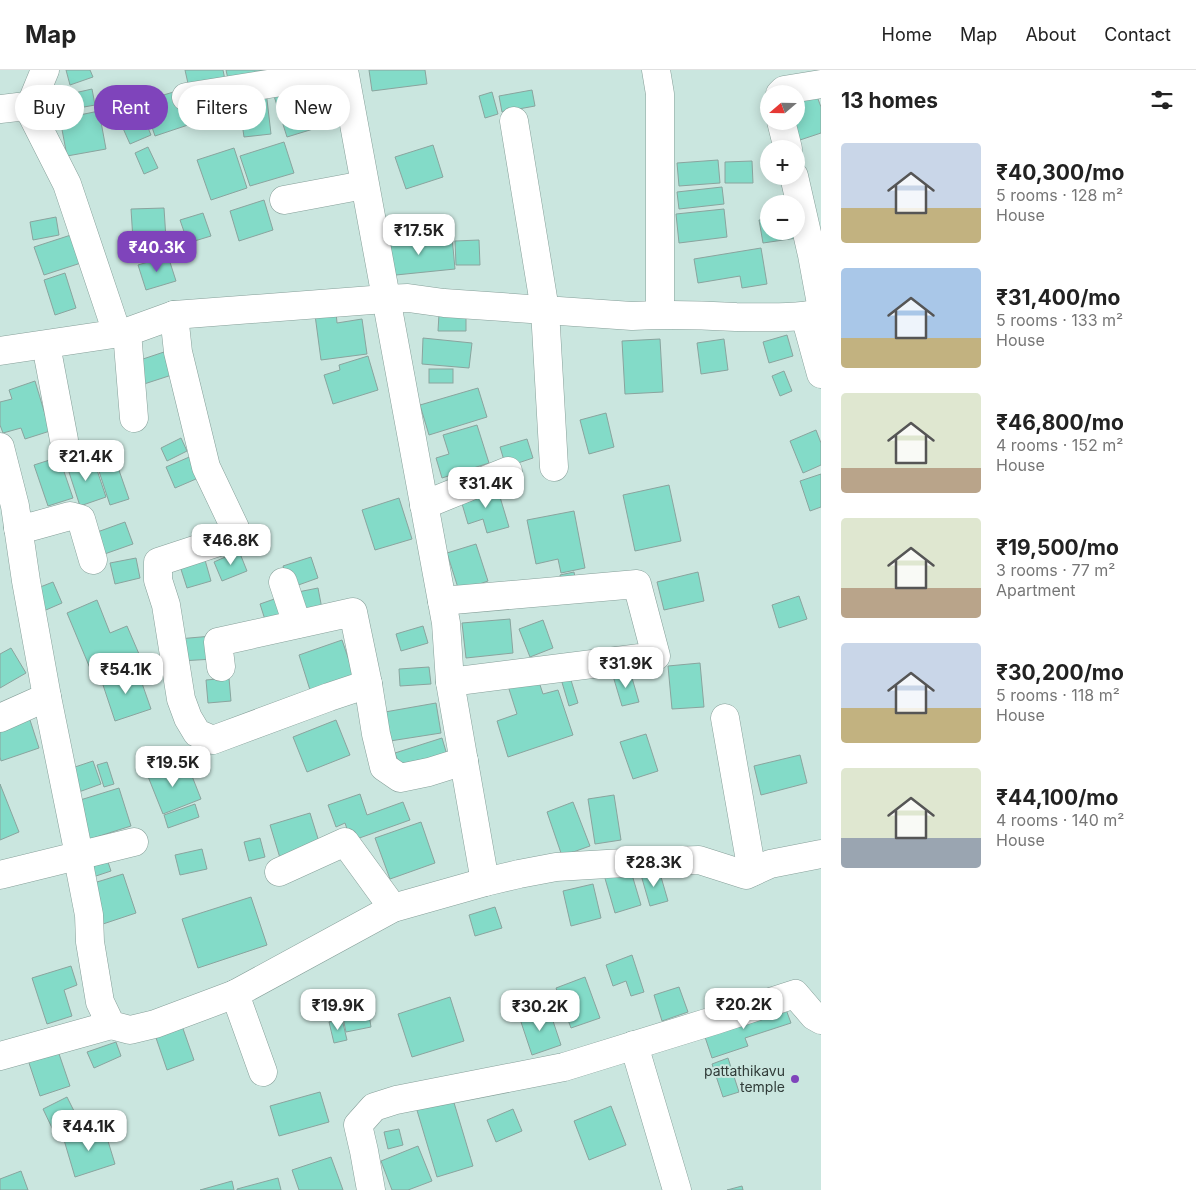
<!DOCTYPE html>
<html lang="en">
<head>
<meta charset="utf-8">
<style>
  body { margin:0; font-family:Inter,sans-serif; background:#f2f2f2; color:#222; height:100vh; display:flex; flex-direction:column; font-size:19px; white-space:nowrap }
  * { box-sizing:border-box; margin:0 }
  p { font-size:16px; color:#767676 }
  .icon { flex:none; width:28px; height:28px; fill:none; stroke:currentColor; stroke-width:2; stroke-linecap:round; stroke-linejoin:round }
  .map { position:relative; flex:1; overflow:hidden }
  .panel { display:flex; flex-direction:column; background:#fff; width:375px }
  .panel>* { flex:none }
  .top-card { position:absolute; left:15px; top:15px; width:475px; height:45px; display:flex; gap:10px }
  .needle { width:32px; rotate:250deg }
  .fabs { position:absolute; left:760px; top:15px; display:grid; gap:10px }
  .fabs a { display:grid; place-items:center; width:45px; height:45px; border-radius:50%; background:#fff; box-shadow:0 2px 12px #0003; font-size:25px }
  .price { position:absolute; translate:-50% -42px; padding:0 11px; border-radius:10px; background:#fff; color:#222; font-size:16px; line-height:32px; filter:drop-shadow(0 1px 2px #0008) }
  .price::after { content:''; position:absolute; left:50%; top:30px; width:15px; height:11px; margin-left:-8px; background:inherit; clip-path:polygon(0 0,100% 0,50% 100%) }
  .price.on { background:#7f44bb; color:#fff }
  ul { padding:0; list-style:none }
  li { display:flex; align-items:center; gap:15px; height:125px; padding:0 20px }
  li span { display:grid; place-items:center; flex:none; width:140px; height:100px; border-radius:5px; color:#555 }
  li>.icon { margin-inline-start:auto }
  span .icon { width:60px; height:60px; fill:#fffc; stroke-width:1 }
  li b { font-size:21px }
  h2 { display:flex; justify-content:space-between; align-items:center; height:60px; padding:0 20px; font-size:21px }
  .chip { padding:0 18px; border-radius:22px; background:#fff; box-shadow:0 2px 12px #0003; font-size:18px; line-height:45px }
  .chip.on { background:#7f44bb; color:#fff }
  header { display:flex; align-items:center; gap:30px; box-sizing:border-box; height:70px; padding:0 25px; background:#fff; border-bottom:1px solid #e0e0e0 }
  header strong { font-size:24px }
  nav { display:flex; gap:28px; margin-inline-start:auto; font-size:18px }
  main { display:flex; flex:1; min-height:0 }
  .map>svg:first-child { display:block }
  .building { fill:#83dbc8; stroke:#8aa49e }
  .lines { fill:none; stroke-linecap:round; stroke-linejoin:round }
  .minor-casing { stroke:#869f99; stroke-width:29 }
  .minor { stroke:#fff; stroke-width:28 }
  .poi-dot { fill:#7f44bb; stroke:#cae6df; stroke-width:2 }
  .labels { text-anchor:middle; stroke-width:4; stroke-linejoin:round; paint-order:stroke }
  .poi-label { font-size:14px; fill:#303b38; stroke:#cae6df; text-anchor:end }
</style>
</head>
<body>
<header>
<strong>Map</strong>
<nav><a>Home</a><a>Map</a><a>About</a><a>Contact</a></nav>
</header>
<main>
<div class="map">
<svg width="821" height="1120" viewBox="0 0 821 1120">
  <rect width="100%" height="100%" fill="#cae6df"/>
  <g class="building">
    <path d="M66,0h24l3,7 -23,8z"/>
    <path d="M185,0h38l2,10 -36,8z"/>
    <path d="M226,0h38l-36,9z"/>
    <path d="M369,0h56l2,14 -55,7z"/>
    <path d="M310,14l13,42 -36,11 -13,-41z"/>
    <path d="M92,19l3,16 -22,4 -3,-15z"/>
    <path d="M532,20l3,16 -33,6 -3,-16z"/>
    <path d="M177,21l11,34 -33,11 -12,-35z"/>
    <path d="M266,21l5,43 -27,3 -6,-42z"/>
    <path d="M815,21l6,16v26l-24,8 -6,-20h5v-24z"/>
    <path d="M492,22l6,22 -13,4 -6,-22z"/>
    <path d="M135,26l16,39 -21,9 -17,-38z"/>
    <path d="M99,41l7,38 -39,7 -7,-37z"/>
    <path d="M284,72l10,31 -44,13 -10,-30z"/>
    <path d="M433,75l10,32 -37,12 -11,-32z"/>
    <path d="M148,77l10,21 -14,6 -9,-21z"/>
    <path d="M234,78l13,40 -36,12 -14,-40z"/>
    <path d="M718,90l2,23 -41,3 -2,-23z"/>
    <path d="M752,91l1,22h-28v-21z"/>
    <path d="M722,117l2,17 -45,5 -2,-17z"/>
    <path d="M264,130l9,30 -34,11 -9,-30z"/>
    <path d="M164,138l2,31 -33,1 -2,-31z"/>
    <path d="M724,139l3,28 -48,6 -3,-29z"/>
    <path d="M203,143l8,23 -23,7 -8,-23z"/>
    <path d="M56,147l3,18 -26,5 -3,-18z"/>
    <path d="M769,149v12h27l1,7 -34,5 -4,-23z"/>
    <path d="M77,163l10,28 -43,14 -10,-28z"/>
    <path d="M452,167l3,32 -69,7 -3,-32z"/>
    <path d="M479,170l1,25h-24l-1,-24z"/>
    <path d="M761,178l6,36 -25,4 -2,-12 -42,7 -4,-24z"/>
    <path d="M168,186l8,25 -30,9 -8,-25z"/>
    <path d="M65,203l11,35 -21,7 -11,-35z"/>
    <path d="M336,242l1,11 25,-4 5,35 -46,6 -6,-45z"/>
    <path d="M439,244l27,1v16h-28z"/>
    <path d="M787,265l6,21 -24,7 -6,-21z"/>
    <path d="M423,268l49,5 -3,25 -47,-4z"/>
    <path d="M660,269l3,53 -38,2 -3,-53z"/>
    <path d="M724,269l4,31 -27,4 -4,-31z"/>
    <path d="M170,280l8,23 -37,12 -7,-23z"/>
    <path d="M368,286l10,34 -45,14 -9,-29 16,-5 -1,-5z"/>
    <rect x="429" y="299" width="24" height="14"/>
    <path d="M784,301l8,20 -12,5 -8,-20z"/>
    <path d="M35,311l15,50 -25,8 -4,-11 -18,5 -3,-8v-23l12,-3 -3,-9z"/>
    <path d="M478,318l9,29 -58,18 -9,-30z"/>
    <path d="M606,343l8,34 -25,7 -9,-34z"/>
    <path d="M477,355l12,38 -47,15 -6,-20 13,-4 -6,-19z"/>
    <path d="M816,360l5,13v22l-18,8 -13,-32z"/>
    <path d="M181,368l6,13 -20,10 -6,-13z"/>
    <path d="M527,369l6,19 -27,9 -6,-20z"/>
    <path d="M113,383l16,46 -19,6 -15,-46z"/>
    <path d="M194,385l9,21 -28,12 -9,-21z"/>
    <path d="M59,387l14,41 -25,8 -14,-41z"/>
    <path d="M93,388l13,39 -26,9 -13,-40z"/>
    <path d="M821,404v33l-11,4 -10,-30z"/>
    <path d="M669,415l12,56 -46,10 -12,-56z"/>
    <path d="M497,417l12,40 -22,6 -4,-14 -15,5 -8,-27z"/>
    <path d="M399,428l13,41 -37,11 -13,-40z"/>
    <path d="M574,441l11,57 -24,5 -3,-14 -22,5 -9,-44z"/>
    <path d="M125,452l8,22 -37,13 -7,-22z"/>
    <path d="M476,474l12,37 -29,10 -12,-38z"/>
    <path d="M239,481l8,20 -25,10 -8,-19z"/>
    <path d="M203,483l8,28 -24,7 -9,-28z"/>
    <path d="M311,487l7,21 -28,10 -7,-22z"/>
    <path d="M136,488l4,20 -25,6 -5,-21z"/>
    <path d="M574,502l2,11 -14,3 -2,-11z"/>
    <path d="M698,502l6,29 -40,9 -7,-28z"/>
    <path d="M53,512l9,21 -23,10 -9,-22z"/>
    <path d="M318,518l5,26 -24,5 -6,-26z"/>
    <path d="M283,526l7,22 -23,8 -7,-22z"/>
    <path d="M799,526l8,23 -28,9 -7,-23z"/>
    <path d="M97,530l13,33 17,-7 12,28 -47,19 -25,-60z"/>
    <path d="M510,549l3,34 -47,5 -4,-35z"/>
    <path d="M543,550l10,28 -23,9 -11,-28z"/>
    <path d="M423,556l5,17 -27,8 -5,-17z"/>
    <path d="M212,566l2,23 -34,2 -2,-22z"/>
    <path d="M342,570l12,35 -44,15 -11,-35z"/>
    <path d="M11,578l15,25 -26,15v-34z"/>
    <path d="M700,593l4,44 -32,2 -4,-43z"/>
    <path d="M429,597l2,17 -31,2 -1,-17z"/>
    <path d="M137,599l14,40 -36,12 -13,-39z"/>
    <path d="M630,601l9,31 -17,4 -9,-30z"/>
    <path d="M537,606l6,18 15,-4 15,45 -65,22 -11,-36 20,-7 -9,-28z"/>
    <path d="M570,607l8,26 -9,3 -8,-27z"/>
    <path d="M229,608l2,23 -23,2 -2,-23z"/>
    <path d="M436,633l5,30 -51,8 -5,-29z"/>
    <path d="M29,647l10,31 -38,13 -1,-4v-31z"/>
    <path d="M336,650l14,35 -43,17 -14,-35z"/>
    <path d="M646,664l12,37 -25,8 -13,-37z"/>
    <path d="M442,668l5,17 -46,15 -6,-17z"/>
    <path d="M800,685l7,28 -46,12 -7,-29z"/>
    <path d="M93,691l8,23 -25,9 -7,-24z"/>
    <path d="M107,692l7,22 -10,3 -7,-22z"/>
    <path d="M178,692l4,11 8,-2 11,28 -38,15 -16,-40z"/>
    <path d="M0,714l19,48 -19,8z"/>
    <path d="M119,718l12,38 -41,13 -13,-38z"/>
    <path d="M360,724l7,21 36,-13 7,18 -59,21 -6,-18 -9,4 -8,-22z"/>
    <path d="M614,725l7,45 -26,4 -7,-45z"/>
    <path d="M573,732l17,44 -28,10 -15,-44z"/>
    <path d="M195,734l4,13 -31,11 -4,-13z"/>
    <path d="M310,743l10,32 -40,13 -10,-33z"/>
    <path d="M421,752l14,41 -45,16 -15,-41z"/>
    <path d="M260,768l5,19 -16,4 -5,-19z"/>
    <path d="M202,779l5,20 -27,6 -5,-20z"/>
    <path d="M104,780l7,21 -24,8 -7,-22z"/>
    <path d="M630,798l11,37 -26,8 -11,-38z"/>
    <path d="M659,800l9,31 -18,5 -9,-31z"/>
    <path d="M123,804l13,39 -39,13 -13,-40z"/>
    <path d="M593,814l8,34 -30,8 -8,-35z"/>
    <path d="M251,827l16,48 -69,23 -16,-49z"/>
    <path d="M495,837l7,21 -27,8 -6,-21z"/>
    <path d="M632,885l12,37 -13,4 -5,-15 -13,5 -7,-21z"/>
    <path d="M71,896l6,19 -13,5 8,26 -25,8 -15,-46z"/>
    <path d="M585,907l15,41 -29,10 -15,-40z"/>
    <path d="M679,917l9,25 -26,9 -8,-26z"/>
    <path d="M450,927l14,44 -52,16 -14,-43z"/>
    <path d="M784,934l7,19 -46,15 3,8 -36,12 -9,-27z"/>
    <path d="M368,938l3,19 -25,5 -4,-19z"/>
    <path d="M549,939l12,36 -29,10 -12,-36z"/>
    <path d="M342,949l5,21 -13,3 -5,-21z"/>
    <path d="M181,953l13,37 -27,10 -13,-38z"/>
    <path d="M116,972l5,14 -27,12 -7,-16z"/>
    <path d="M57,978l13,38 -30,10 -13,-39z"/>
    <path d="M728,988l11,34 -16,5 -11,-33z"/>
    <path d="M320,1022l9,30 -50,14 -9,-30z"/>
    <path d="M452,1026l21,70 -36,11 -21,-70z"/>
    <path d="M67,1027l10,20 -24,13 -10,-21z"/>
    <path d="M611,1036l15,39 -37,15 -15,-39z"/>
    <path d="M513,1039l9,22 -26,11 -9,-22z"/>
    <path d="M104,1058l11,36 -40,13 -11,-37z"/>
    <path d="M399,1059l4,16 -15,4 -4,-17z"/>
    <path d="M418,1076l14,35 -24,9h-16l-11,-29z"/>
    <path d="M331,1087l12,33h-44l-7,-20z"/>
    <path d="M21,1101l7,19h-28v-11z"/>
    <path d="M278,1108l3,12h-44v-1z"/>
    <path d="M232,1111l2,9h-34z"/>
    <path d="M742,1116l1,4h-16z"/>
  </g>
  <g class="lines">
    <defs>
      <g id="minor">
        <path d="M344,0l102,553 4,59 35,200"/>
        <path d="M656,0l4,24v220"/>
        <path d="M780,24l4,-4 37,-6"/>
        <path d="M186,27l158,-25"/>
        <path d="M0,39l18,-2 11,2 38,75 50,149"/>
        <path d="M29,39l16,-39"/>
        <path d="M514,51l31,189 9,157"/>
        <path d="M781,51l7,28"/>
        <path d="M794,106l18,79 9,49"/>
        <path d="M284,130l80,-15"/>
        <path d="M174,245l4,37 28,115 29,61 -4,10 -73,24v18l8,25 15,94 7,19 9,15 16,7 116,-43 39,-13 8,50 8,33 16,11 29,-6 35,-11"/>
        <path d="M805,246l16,58"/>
        <path d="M127,262l7,86"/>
        <path d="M46,275l18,95"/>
        <path d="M0,281l127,-19 47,-17 211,-16 23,-1 36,5 188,13c35,-2 69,-1 104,1 28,0 57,2 85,-4"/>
        <path d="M0,377l15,59 11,75 21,116 32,158 1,14 9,46 1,27 10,60 11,23 19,5 25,-6 80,-30 158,-86 92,-26 34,-8 37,-7 85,-5 58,-2 47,15 24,-11 51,-10"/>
        <path d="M424,435l84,-34"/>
        <path d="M18,458l16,-2 36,-10 11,3 12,41"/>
        <path d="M283,512l14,42"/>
        <path d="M442,531l195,-17 19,72 -206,26"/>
        <path d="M221,597l-3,-25 135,-30 15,72"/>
        <path d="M0,648l47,-21"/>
        <path d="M725,648l27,154"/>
        <path d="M279,802l66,-30 48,66"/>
        <path d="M0,805l134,-33"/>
        <path d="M235,924l28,78"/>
        <path d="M634,975l43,145"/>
        <path d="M0,986l111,-31"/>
        <path d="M371,1120l-7,-39 -6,-26 16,-18 22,-7 168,-33 152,-47 79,-26 19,22 7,4"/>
      </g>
    </defs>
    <use href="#minor" class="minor-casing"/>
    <use href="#minor" class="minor"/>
  </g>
  <circle class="poi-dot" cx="795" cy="1009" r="5"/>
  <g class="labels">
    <g class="poi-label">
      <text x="785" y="1006">pattathikavu<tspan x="785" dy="16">temple</tspan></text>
    </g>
  </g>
</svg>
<div class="fabs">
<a><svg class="needle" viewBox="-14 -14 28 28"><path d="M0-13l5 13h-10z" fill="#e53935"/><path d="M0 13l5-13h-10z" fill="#767676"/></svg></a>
<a>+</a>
<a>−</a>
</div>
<b class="price" style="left:419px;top:186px">₹17.5K</b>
<b class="price on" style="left:157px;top:203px">₹40.3K</b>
<b class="price" style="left:86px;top:412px">₹21.4K</b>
<b class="price" style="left:486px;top:439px">₹31.4K</b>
<b class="price" style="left:231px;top:496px">₹46.8K</b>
<b class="price" style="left:626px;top:619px">₹31.9K</b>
<b class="price" style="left:126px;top:625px">₹54.1K</b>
<b class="price" style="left:173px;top:718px">₹19.5K</b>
<b class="price" style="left:654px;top:818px">₹28.3K</b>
<b class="price" style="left:744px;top:960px">₹20.2K</b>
<b class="price" style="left:338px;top:961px">₹19.9K</b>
<b class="price" style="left:540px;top:962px">₹30.2K</b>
<b class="price" style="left:89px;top:1082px">₹44.1K</b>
<div class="top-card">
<a class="chip">Buy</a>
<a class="chip on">Rent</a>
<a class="chip">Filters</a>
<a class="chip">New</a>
</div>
</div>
<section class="panel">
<h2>13 homes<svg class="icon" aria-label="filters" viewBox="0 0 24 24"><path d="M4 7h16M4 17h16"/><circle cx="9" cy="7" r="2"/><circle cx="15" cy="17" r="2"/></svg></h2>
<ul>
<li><span style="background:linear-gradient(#c9d6e8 65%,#c2b280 0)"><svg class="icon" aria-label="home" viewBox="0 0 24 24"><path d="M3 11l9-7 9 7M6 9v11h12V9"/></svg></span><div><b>₹40,300/mo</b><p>5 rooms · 128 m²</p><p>House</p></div></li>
<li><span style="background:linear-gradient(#a9c7e8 70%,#c2b280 0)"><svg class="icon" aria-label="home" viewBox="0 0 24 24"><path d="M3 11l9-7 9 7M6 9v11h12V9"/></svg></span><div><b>₹31,400/mo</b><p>5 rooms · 133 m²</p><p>House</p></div></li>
<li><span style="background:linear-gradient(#dfe7d0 75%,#b9a48a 0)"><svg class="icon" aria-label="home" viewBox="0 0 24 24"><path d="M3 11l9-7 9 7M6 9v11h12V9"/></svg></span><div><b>₹46,800/mo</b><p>4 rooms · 152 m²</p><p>House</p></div></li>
<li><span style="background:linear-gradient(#dfe7d0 70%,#b9a48a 0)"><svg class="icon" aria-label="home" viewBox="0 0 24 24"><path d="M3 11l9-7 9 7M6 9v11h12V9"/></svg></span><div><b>₹19,500/mo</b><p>3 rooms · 77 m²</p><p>Apartment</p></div></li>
<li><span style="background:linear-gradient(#c9d6e8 65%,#c2b280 0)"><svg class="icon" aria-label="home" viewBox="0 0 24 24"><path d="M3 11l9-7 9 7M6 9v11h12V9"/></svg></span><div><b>₹30,200/mo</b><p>5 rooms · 118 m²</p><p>House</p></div></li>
<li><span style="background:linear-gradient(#dfe7d0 70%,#9aa5b1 0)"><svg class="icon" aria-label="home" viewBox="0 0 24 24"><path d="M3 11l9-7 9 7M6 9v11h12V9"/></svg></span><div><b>₹44,100/mo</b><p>4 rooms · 140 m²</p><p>House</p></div></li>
</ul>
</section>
</main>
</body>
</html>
